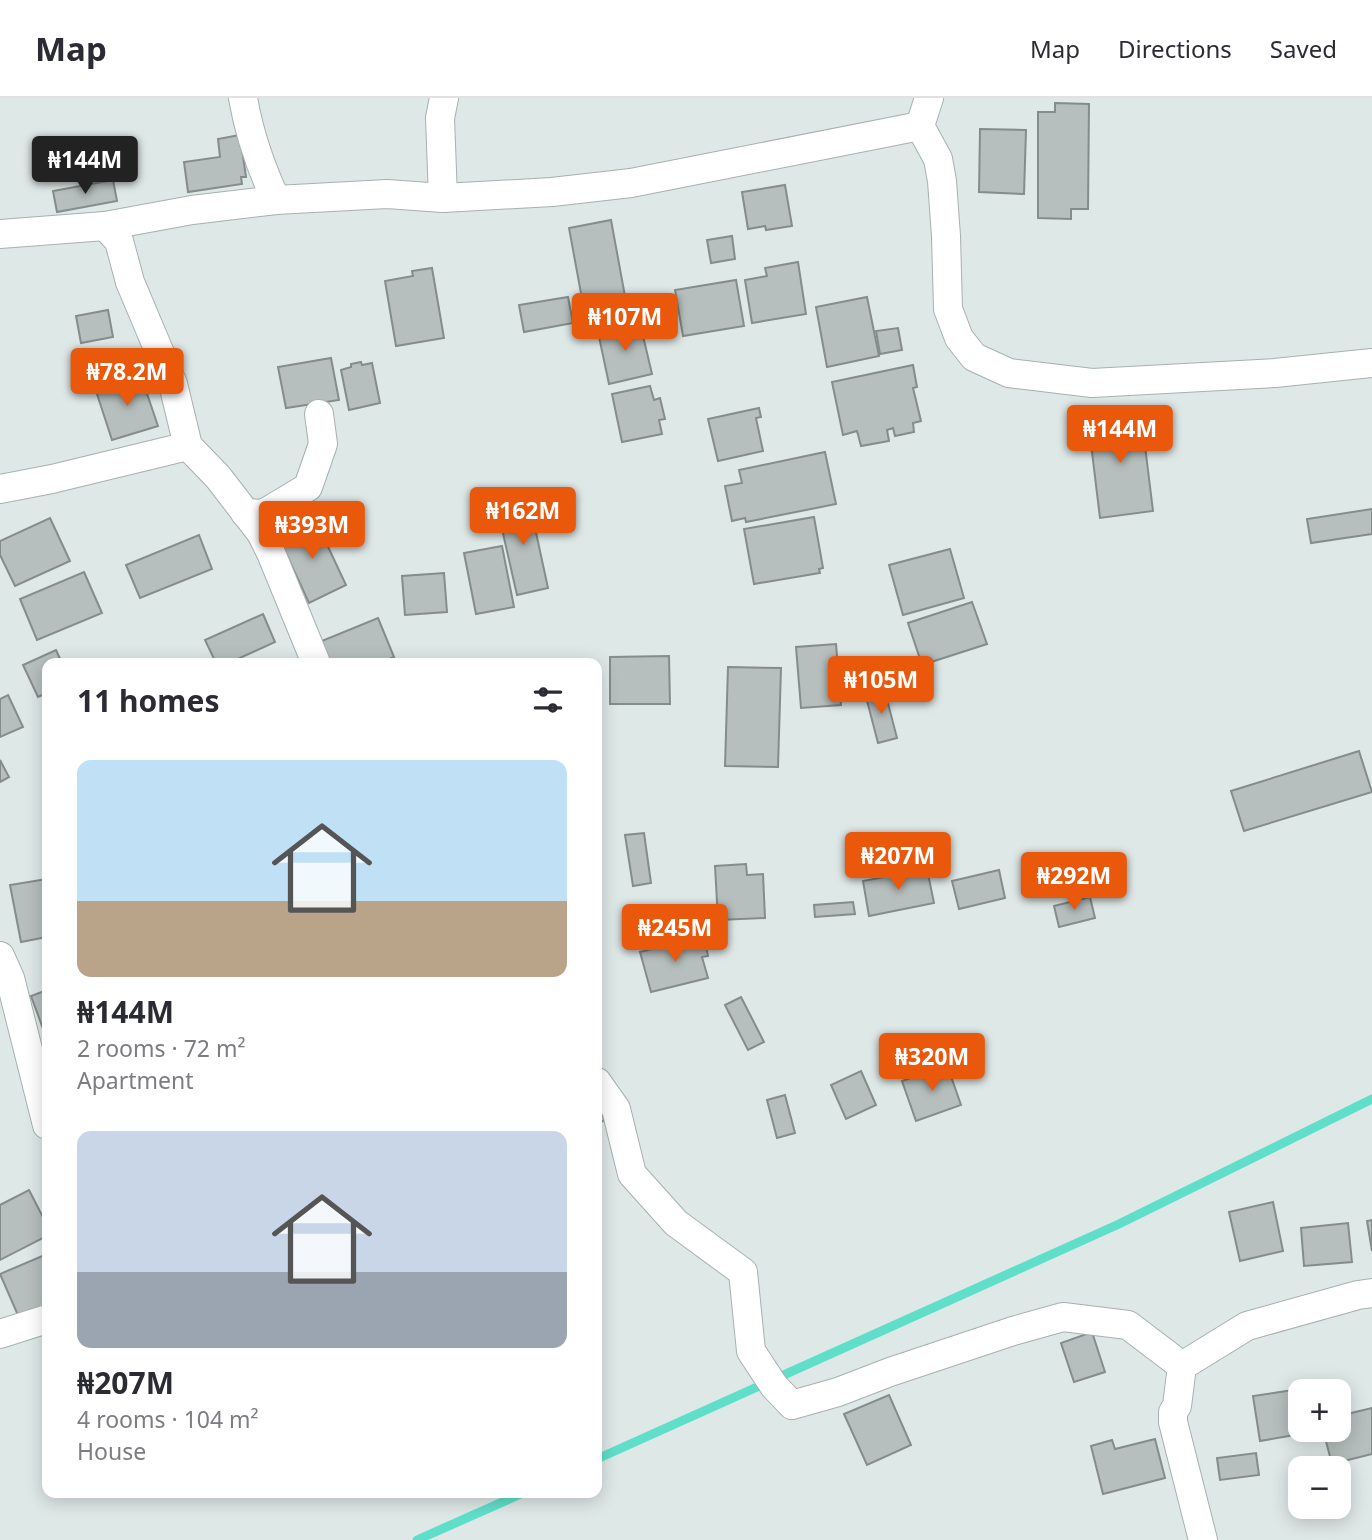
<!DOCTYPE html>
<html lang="en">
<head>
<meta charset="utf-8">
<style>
  body { margin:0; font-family:"Noto Sans",sans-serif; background:#f7f7f7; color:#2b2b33; height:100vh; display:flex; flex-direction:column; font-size:26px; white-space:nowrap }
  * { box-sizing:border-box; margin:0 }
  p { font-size:23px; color:#7c7c81 }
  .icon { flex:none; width:38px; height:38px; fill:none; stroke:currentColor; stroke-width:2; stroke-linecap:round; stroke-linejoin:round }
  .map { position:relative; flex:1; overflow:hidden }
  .panel { position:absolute; left:42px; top:560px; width:560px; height:840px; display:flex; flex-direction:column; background:#fff; border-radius:14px; box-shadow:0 4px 18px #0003 }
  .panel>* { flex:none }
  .tools { position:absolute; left:1288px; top:1281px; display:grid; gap:14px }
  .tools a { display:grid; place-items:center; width:63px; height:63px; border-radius:14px; background:#fff; box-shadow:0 4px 18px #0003; font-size:35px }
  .price { position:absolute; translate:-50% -60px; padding:0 16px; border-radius:7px; background:#ea580c; color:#fff; font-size:23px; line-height:46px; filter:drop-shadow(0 2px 4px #0008) }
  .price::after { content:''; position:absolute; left:50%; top:42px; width:21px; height:16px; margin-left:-10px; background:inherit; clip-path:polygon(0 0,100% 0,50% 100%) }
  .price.active { background:#222; color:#fff }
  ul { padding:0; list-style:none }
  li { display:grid; align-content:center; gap:14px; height:371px; padding:0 35px }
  li span { display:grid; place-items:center; height:217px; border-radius:14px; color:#555 }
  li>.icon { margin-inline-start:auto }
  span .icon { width:126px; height:126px; fill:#fffc; stroke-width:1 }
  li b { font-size:30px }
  h2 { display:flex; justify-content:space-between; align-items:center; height:84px; padding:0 35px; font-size:30px }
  header { display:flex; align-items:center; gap:42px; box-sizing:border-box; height:98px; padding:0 35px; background:#fff; border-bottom:2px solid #e1e1e2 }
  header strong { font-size:33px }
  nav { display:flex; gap:38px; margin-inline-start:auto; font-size:24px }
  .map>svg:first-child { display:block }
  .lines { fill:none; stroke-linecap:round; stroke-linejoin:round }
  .stream { stroke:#5fdfca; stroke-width:9 }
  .building { fill:#b6bfbd; stroke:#848d8b; stroke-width:2 }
  .street-casing { stroke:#a7b1af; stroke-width:30 }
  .street { stroke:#fff; stroke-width:28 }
</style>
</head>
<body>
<header>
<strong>Map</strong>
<nav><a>Map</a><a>Directions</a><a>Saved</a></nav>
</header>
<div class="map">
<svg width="1372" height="1442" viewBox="0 0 1372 1442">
  <rect width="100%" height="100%" fill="#dee8e6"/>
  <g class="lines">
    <g class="stream">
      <path d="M597,1361l522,-235 253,-125"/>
      <path d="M417,1442l106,-47"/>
    </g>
  </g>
  <g class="building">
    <path d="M1055,5l34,1 -1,105h-17v10l-33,-1v-106h17z"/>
    <path d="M980,31l46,1 -2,64 -45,-2z"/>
    <path d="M240,37l6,42h-5l1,7 -54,8 -4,-30 36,-5 -2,-18z"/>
    <path d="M113,82l4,21 -60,11 -4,-21z"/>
    <path d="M785,87l7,41 -26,4 -1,-4 -17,3 -6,-37z"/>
    <path d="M611,122l18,98 -42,8 -18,-98z"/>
    <path d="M732,138l3,23 -24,4 -4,-23z"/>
    <path d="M798,164l8,52 -54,9 -7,-43 22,-4 -2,-8z"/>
    <path d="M432,170l12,70 -48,8 -11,-65 28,-5 -1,-5z"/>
    <path d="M736,182l8,46 -61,10 -8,-46z"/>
    <path d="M568,199l5,26 -49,9 -5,-27z"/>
    <path d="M867,199l12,59 -52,11 -11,-60z"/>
    <path d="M108,212l5,27 -32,6 -5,-27z"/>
    <path d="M640,225l12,51 -43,10 -11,-52z"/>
    <path d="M898,230l4,22 -22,4 -4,-23z"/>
    <path d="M331,260l8,42 -53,8 -8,-41z"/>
    <path d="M361,264l1,3 10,-2 8,40 -31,7 -8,-40 10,-3v-3z"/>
    <path d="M913,267l4,22 -4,1 8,33 -8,2 1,9 -19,4 -2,-8 -6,2 2,11 -28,5 -4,-15 -14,4 -11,-53z"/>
    <path d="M141,278l17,50 -46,14 -16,-49z"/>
    <path d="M650,288l4,14 6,-2 5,21 -6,1 3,14 -40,8 -10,-48z"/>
    <path d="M759,310l2,9 -5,1 7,33 -45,10 -10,-42z"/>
    <path d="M1141,315l12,98 -53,7 -12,-99z"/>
    <path d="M825,354l11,52 -90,18 -1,-4 -13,3 -7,-35 17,-3 -3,-13z"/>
    <path d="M529,402l19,88 -31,7 -20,-88z"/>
    <path d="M1372,411v25l-61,9 -4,-24z"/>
    <path d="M814,419l9,51 -4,1 1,4 -66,11 -10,-55z"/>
    <path d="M50,420l20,43 -55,25 -15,-31v-14z"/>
    <path d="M315,421l31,66 -37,18 -31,-67z"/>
    <path d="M199,437l13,34 -72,29 -14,-33z"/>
    <path d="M502,448l12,61 -38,7 -12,-61z"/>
    <path d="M950,451l14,49 -61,17 -14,-50z"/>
    <path d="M84,474l18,41 -65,27 -17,-41z"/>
    <path d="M444,475l3,39 -42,3 -3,-39z"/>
    <path d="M972,504l15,42 -65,21 -14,-42z"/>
    <path d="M263,516l12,28 -46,21h-13l-11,-23z"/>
    <path d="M378,520l16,39 -15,6h-59l-8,-18z"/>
    <path d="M836,546l5,61 -40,3 -5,-61z"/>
    <path d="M56,552l6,13h-15v30l-9,4 -15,-32z"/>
    <path d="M669,558l1,48h-60v-47z"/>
    <path d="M728,569l53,1 -3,99 -53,-1z"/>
    <path d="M884,590l13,50 -19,5 -13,-50z"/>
    <path d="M8,597l15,32 -23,10v-38z"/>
    <path d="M1359,653l13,41 -128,39 -13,-40z"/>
    <path d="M0,662l9,17 -9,5z"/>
    <path d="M644,735l7,50 -18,3 -8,-51z"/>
    <path d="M746,766l1,11 16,-1 2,44 -47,2 -3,-54z"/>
    <path d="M927,771l7,34 -65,13 -6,-35z"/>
    <path d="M999,772l6,28 -46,11 -7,-28z"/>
    <path d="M47,781v58l-26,5 -11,-57z"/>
    <path d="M1090,799l5,21 -36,9 -5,-21z"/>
    <path d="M853,804l2,12 -40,3 -1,-12z"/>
    <path d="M704,838l4,20 -6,1 6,21 -57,14 -11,-40z"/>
    <path d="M47,892v43l-2,1 -14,-38z"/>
    <path d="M741,899l23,45 -16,8 -23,-45z"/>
    <path d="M947,967l14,40 -45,16 -14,-40z"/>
    <path d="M861,973l15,34 -30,14 -15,-34z"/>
    <path d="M785,997l10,38 -18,5 -10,-38z"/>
    <path d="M597,1005l8,17 -8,4z"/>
    <path d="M29,1092l18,35v11l-47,24v-55z"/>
    <path d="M1273,1104l10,49 -43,10 -11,-49z"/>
    <path d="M1372,1122v31l-5,-30z"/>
    <path d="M1348,1125l4,39 -48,4 -3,-38z"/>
    <path d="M47,1156v54l-27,12 -20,-46z"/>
    <path d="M1092,1234l13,40 -31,10 -13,-39z"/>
    <path d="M1300,1291v41h7v3l-47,8 -7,-45z"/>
    <path d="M889,1297l22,50 -44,20 -23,-51z"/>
    <path d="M1346,1309l1,7 25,-6v46l-40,10 -9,-34h16v-22z"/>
    <path d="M1155,1341l10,39 -62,16 -12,-48 21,-6 3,9z"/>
    <path d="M1256,1355l3,22 -39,5 -3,-22z"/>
  </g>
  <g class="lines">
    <defs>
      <g id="street">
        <path d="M243,0c6,35 18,70 33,102"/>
        <path d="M929,0l-9,28 18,33 4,22 4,55 2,73 11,29 15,19 35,16 83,10 183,-10 97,-10"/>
        <path d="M443,100l-3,-80 4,-20"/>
        <path d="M105,128l14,15 11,41 43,102 15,62 30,31 43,56 10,20 45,110"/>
        <path d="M0,136l105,-8 87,-16 84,-10 111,-6 56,4 109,-6 79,-9 289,-57"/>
        <path d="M0,391l52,-10 136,-33"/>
        <path d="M245,415l18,1 45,-27 15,-43 -4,-30"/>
        <path d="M0,858l10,22 37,147"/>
        <path d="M597,984l19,27 16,65 44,49 67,49 8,79 23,35 18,19 46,-13 52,-20 123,-41 50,-14 65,8 54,41"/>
        <path d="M0,1236l47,-15"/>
        <path d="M1203,1442l-30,-118v-10l4,-6 5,-40 65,-40 111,-31 14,-2"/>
      </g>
    </defs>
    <use href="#street" class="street-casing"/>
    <use href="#street" class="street"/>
  </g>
</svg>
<div class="tools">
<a>+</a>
<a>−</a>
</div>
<b class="price active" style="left:85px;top:98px">₦144M</b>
<b class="price" style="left:625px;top:255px">₦107M</b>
<b class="price" style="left:127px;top:310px">₦78.2M</b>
<b class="price" style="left:1120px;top:367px">₦144M</b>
<b class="price" style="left:523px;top:449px">₦162M</b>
<b class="price" style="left:312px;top:463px">₦393M</b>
<b class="price" style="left:881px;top:618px">₦105M</b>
<b class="price" style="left:898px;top:794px">₦207M</b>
<b class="price" style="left:1074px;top:814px">₦292M</b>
<b class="price" style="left:675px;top:866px">₦245M</b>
<b class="price" style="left:932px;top:995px">₦320M</b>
<section class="panel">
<h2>11 homes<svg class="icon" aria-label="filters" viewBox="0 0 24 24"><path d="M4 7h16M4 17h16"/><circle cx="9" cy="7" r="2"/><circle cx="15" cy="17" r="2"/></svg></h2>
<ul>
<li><span style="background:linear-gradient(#bfe0f5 65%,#b9a48a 0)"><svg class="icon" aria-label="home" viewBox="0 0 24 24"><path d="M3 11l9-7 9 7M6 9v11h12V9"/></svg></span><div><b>₦144M</b><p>2 rooms · 72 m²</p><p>Apartment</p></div></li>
<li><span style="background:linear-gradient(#c9d6e8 65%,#9aa5b1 0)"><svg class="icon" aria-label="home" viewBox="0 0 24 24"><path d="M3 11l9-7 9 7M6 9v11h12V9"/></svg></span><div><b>₦207M</b><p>4 rooms · 104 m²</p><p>House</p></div></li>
</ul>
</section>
</div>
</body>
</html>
